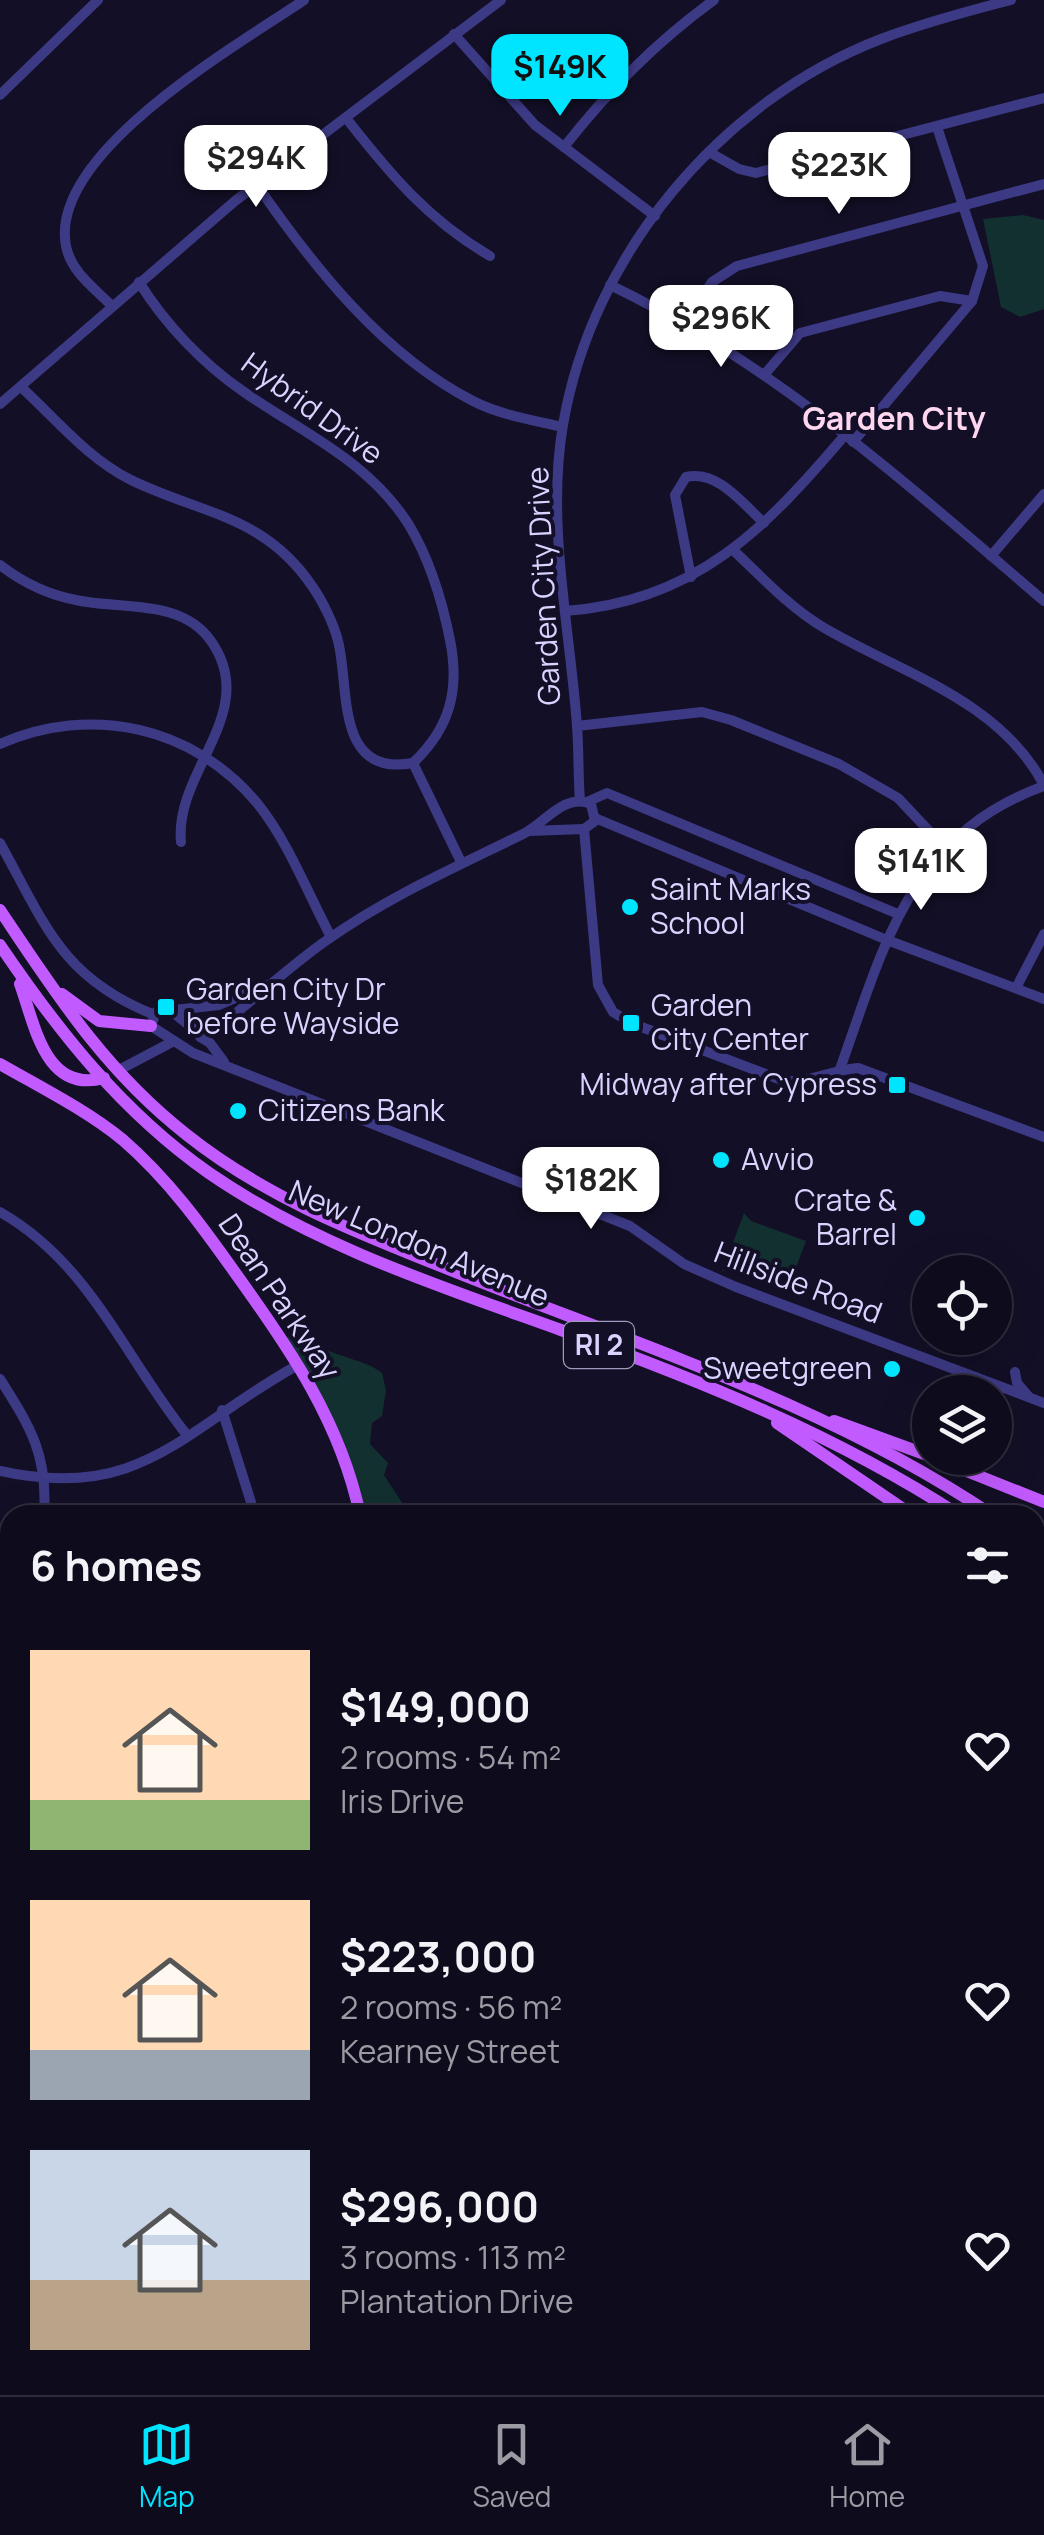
<!DOCTYPE html>
<html lang="en">
<head>
<meta charset="utf-8">
<style>
  body { margin:0; font-family:Manrope,sans-serif; background:#1c1929; color:#f1f3f6; height:100vh; display:flex; flex-direction:column; font-size:38px; white-space:nowrap }
  * { box-sizing:border-box; margin:0 }
  p { font-size:32px; color:#9b9ba3 }
  .icon { flex:none; width:55px; height:55px; fill:none; stroke:currentColor; stroke-width:2; stroke-linecap:round; stroke-linejoin:round }
  .map { position:relative; flex:1; overflow:hidden }
  .sheet { position:absolute; left:0px; top:1505px; width:1045px; height:890px; display:flex; flex-direction:column; background:#0e0b1c; border-radius:30px 30px 0 0; box-shadow:0 10px 40px #0002,0 0 0 2px #2e2b3b }
  .sheet>* { flex:none }
  .fabs { position:absolute; left:912px; top:1255px; display:grid; gap:20px }
  .fabs a { display:grid; place-items:center; width:100px; height:100px; border-radius:50%; background:#0e0b1c; box-shadow:0 10px 40px #0002,0 0 0 2px #2e2b3b; font-size:50px }
  .price { position:absolute; translate:-50% -85px; padding:0 22px; border-radius:20px; background:#fff; color:#222; font-size:32px; line-height:65px; filter:drop-shadow(0 2px 5px #0008) }
  .price::after { content:''; position:absolute; left:50%; top:60px; width:30px; height:22px; margin-left:-15px; background:inherit; clip-path:polygon(0 0,100% 0,50% 100%) }
  .price.current { background:#00e5ff; color:#111 }
  ul { padding:0; list-style:none }
  li { display:flex; align-items:center; gap:30px; height:250px; padding:0 30px }
  li span { display:grid; place-items:center; flex:none; width:280px; height:200px; border-radius:0px; color:#555 }
  li>.icon { margin-inline-start:auto }
  span .icon { width:120px; height:120px; fill:#fffc; stroke-width:1 }
  li b { font-size:42px }
  h2 { display:flex; justify-content:space-between; align-items:center; height:120px; padding:0 30px; font-size:42px }
  .menu { display:flex; justify-content:space-around; align-items:center; height:140px; border-top:2px solid #2e2b3b; background:#0e0b1c; font-size:28px; color:#9b9ba3 }
  .menu a { display:grid; justify-items:center; gap:5px }
  .menu .current { color:#00e5ff }
  .map>svg:first-child { display:block }
  .green { fill:#12302f }
  .lines { fill:none; stroke-linecap:round; stroke-linejoin:round }
  .minor { stroke:#3d3a85; stroke-width:10 }
  .major { stroke:#c25bff; stroke-width:12 }
  .poi-dot { fill:#00e5ff; stroke:#130f26; stroke-width:4 }
  .labels { text-anchor:middle; stroke-width:8; stroke-linejoin:round; paint-order:stroke }
  .shield { fill:#130f26; stroke:#9e99be; stroke-width:2.5 }
  .shield-label { font-size:28px; font-weight:bold; fill:#d9d4ff }
  .street-label { font-size:30px; fill:#d9d4ff; stroke:#130f26 }
  .poi-label { font-size:30px; fill:#d9d4ff; stroke:#130f26; text-anchor:start }
  .neighbourhood-label { font-size:32px; font-weight:bold; fill:#ffd6f0; stroke:#130f26 }
</style>
</head>
<body>
<div class="map">
<svg width="1044" height="2395" viewBox="0 0 1044 2395">
  <rect width="100%" height="100%" fill="#130f26"/>
  <g class="green">
    <path d="M1023,215l21,5v89l-24,8 -19,-10 -18,-88z"/>
    <path d="M744,1213l7,8 55,20 -14,37 -49,-23 -11,1 -11,19z"/>
    <path d="M293,1333c14,2 17,7 29,14 17,11 42,12 60,26l4,17 -4,26 -10,7 -2,21 18,19 -4,12 26,40h-50l-10,-39 -66,-136z"/>
    <path d="M1035,1581l9,7v54l-9,2z"/>
    <path d="M1035,2150l9,29v77l-9,1z"/>
  </g>
  <g class="lines">
    <g class="minor">
      <path d="M454,34l81,91 120,91"/>
      <path d="M0,95l98,-95"/>
      <path d="M346,118c44,56 82,102 144,138"/>
      <path d="M564,147c45,-57 91,-104 150,-147"/>
      <path d="M709,152l30,17 17,4 288,-75"/>
      <path d="M257,185c56,81 126,170 216,216 27,14 60,19 89,26"/>
      <path d="M139,282c26,42 64,82 105,110 59,41 125,69 165,133 21,35 33,75 41,115 10,50 0,88 -37,123l48,99"/>
      <path d="M610,285c163,78 298,200 434,316"/>
      <path d="M112,306c-18,-18 -41,-34 -46,-60 -18,-93 172,-201 238,-246"/>
      <path d="M685,323l27,-41 25,-16 307,-82"/>
      <path d="M764,375l36,-42 140,-37 32,5"/>
      <path d="M21,387c35,32 66,71 110,93 70,34 133,35 181,106 10,14 22,38 26,55 12,45 -4,137 75,122"/>
      <path d="M0,404l235,-203 266,-201"/>
      <path d="M853,442l119,-141 11,-35 -46,-139"/>
      <path d="M733,550c28,26 55,56 88,76 77,46 178,73 223,159"/>
      <path d="M991,556l53,-62"/>
      <path d="M0,565c22,17 49,30 76,35 44,10 105,-2 135,41 50,71 -37,130 -30,201"/>
      <path d="M691,577l-16,-82 11,-18c32,-7 56,26 78,46"/>
      <path d="M565,611c130,-9 200,-82 280,-176"/>
      <path d="M577,726l125,-14 29,8 108,44 59,34 46,49"/>
      <path d="M0,744c90,-40 193,-18 257,59 31,38 51,91 74,134"/>
      <path d="M580,801c-2,-25 -1,-50 -3,-75 -7,-98 -31,-203 -14,-301 29,-170 157,-324 318,-386 42,-16 87,-28 130,-39"/>
      <path d="M587,802l20,-9 291,121"/>
      <path d="M595,818l292,122 157,59"/>
      <path d="M584,829l14,156 15,27 18,11 153,58c27,2 47,-11 74,-13l186,69"/>
      <path d="M529,831l55,-2"/>
      <path d="M0,843c45,81 61,134 152,171"/>
      <path d="M266,985l-47,20 -63,7 -5,14 42,27 437,173 54,38 52,23 308,116"/>
      <path d="M1016,988l28,-54"/>
      <path d="M175,1014l25,20"/>
      <path d="M200,1034l13,-3c39,-29 74,-63 114,-91 62,-44 131,-74 198,-107 21,-11 39,-40 66,-29l4,17 -11,8"/>
      <path d="M200,1037l10,6 14,19"/>
      <path d="M840,1069c44,-123 69,-234 204,-283"/>
      <path d="M117,1071l55,-29"/>
      <path d="M0,1212c90,51 125,146 187,223"/>
      <path d="M1015,1372l2,11 12,14"/>
      <path d="M0,1379c31,49 48,76 44,136"/>
      <path d="M222,1410l33,105"/>
      <path d="M0,1471c142,32 185,-44 298,-106"/>
      <path d="M358,1504l13,11"/>
      <path d="M0,1606l10,3"/>
      <path d="M1035,1662l9,-4"/>
      <path d="M0,1673l10,-4"/>
      <path d="M1035,1690l9,-3"/>
      <path d="M1035,1853l9,12"/>
      <path d="M1035,2020l9,-2"/>
      <path d="M0,2257l10,2"/>
      <path d="M1035,2304l9,-1"/>
      <path d="M279,2385v10"/>
      <path d="M392,2385v10"/>
      <path d="M501,2385v10"/>
      <path d="M618,2385v10"/>
      <path d="M734,2385v10"/>
      <path d="M853,2385l1,10"/>
      <path d="M1010,2385v10"/>
      <path d="M73,2395l2,-10"/>
    </g>
    <g class="major">
      <path d="M0,910c57,85 105,161 187,225 83,66 179,101 276,140 178,71 369,132 529,240"/>
      <path d="M0,945c59,87 122,167 209,228 106,73 233,114 352,157 138,50 275,105 398,185"/>
      <path d="M20,984c15,41 25,110 84,94"/>
      <path d="M62,994l37,27 52,5"/>
      <path d="M0,1064c42,24 86,46 123,76 45,39 79,86 113,134 54,75 105,149 124,241"/>
      <path d="M834,1421l96,35"/>
      <path d="M777,1423l135,92"/>
      <path d="M934,1458l110,44"/>
      <path d="M1035,1545l9,7"/>
      <path d="M1035,1569l9,7"/>
      <path d="M186,2395v-10"/>
    </g>
  </g>
  <g class="poi-dot">
    <circle cx="630" cy="907" r="10"/>
    <rect x="156" y="997" width="20" height="20" rx="5"/>
    <rect x="621" y="1013" width="20" height="20" rx="5"/>
    <rect x="887" y="1075" width="20" height="20" rx="5"/>
    <circle cx="238" cy="1111" r="10"/>
    <circle cx="721" cy="1160" r="10"/>
    <circle cx="917" cy="1218" r="10"/>
    <circle cx="892" cy="1369" r="10"/>
  </g>
  <g class="labels">
    <rect class="shield" x="564" y="1322" width="70" height="46" rx="8"/>
    <g class="shield-label">
      <text x="599" y="1355">RI 2</text>
    </g>
    <g class="street-label">
      <text transform="translate(312 409) rotate(36)" y="10">Hybrid Drive</text>
      <text transform="translate(544 586) rotate(-93)" y="10">Garden City Drive</text>
      <text transform="translate(419 1244) rotate(23)" y="10">New London Avenue</text>
      <text transform="translate(798 1283) rotate(21)" y="10">Hillside Road</text>
      <text transform="translate(279 1297) rotate(56)" y="10">Dean Parkway</text>
    </g>
    <g class="poi-label">
      <text x="650" y="900">Saint Marks<tspan x="650" dy="34">School</tspan></text>
      <text x="186" y="1000">Garden City Dr<tspan x="186" dy="34">before Wayside</tspan></text>
      <text x="651" y="1016">Garden<tspan x="651" dy="34">City Center</tspan></text>
      <text x="877" y="1095" text-anchor="end">Midway after Cypress</text>
      <text x="258" y="1121">Citizens Bank</text>
      <text x="741" y="1170">Avvio</text>
      <text x="897" y="1211" text-anchor="end">Crate &amp;<tspan x="897" dy="34">Barrel</tspan></text>
      <text x="872" y="1379" text-anchor="end">Sweetgreen</text>
    </g>
    <g class="neighbourhood-label">
      <text x="894" y="430">Garden City</text>
    </g>
  </g>
</svg>
<div class="fabs">
<a><svg class="icon" aria-label="locate" viewBox="0 0 24 24"><circle cx="12" cy="12" r="6"/><path d="M12 2v4M12 18v4M2 12h4M18 12h4"/></svg></a>
<a><svg class="icon" aria-label="layers" viewBox="0 0 24 24"><path d="M12 4l9 5-9 5-9-5zM3 14l9 5 9-5"/></svg></a>
</div>
<b class="price current" style="left:560px;top:119px">$149K</b>
<b class="price" style="left:256px;top:210px">$294K</b>
<b class="price" style="left:839px;top:217px">$223K</b>
<b class="price" style="left:721px;top:370px">$296K</b>
<b class="price" style="left:921px;top:913px">$141K</b>
<b class="price" style="left:591px;top:1232px">$182K</b>
<section class="sheet">
<h2>6 homes<svg class="icon" aria-label="filters" viewBox="0 0 24 24"><path d="M4 7h16M4 17h16"/><circle cx="9" cy="7" r="2"/><circle cx="15" cy="17" r="2"/></svg></h2>
<ul>
<li><span style="background:linear-gradient(#ffd9b3 75%,#8fb573 0)"><svg class="icon" aria-label="home" viewBox="0 0 24 24"><path d="M3 11l9-7 9 7M6 9v11h12V9"/></svg></span><div><b>$149,000</b><p>2 rooms · 54 m²</p><p>Iris Drive</p></div><svg class="icon" aria-label="heart" viewBox="0 0 24 24"><path d="M12 20l-8-8c-3-5 5-10 8-4 3-6 11-1 8 4z"/></svg></li>
<li><span style="background:linear-gradient(#ffd9b3 75%,#9aa5b1 0)"><svg class="icon" aria-label="home" viewBox="0 0 24 24"><path d="M3 11l9-7 9 7M6 9v11h12V9"/></svg></span><div><b>$223,000</b><p>2 rooms · 56 m²</p><p>Kearney Street</p></div><svg class="icon" aria-label="heart" viewBox="0 0 24 24"><path d="M12 20l-8-8c-3-5 5-10 8-4 3-6 11-1 8 4z"/></svg></li>
<li><span style="background:linear-gradient(#c9d6e8 65%,#b9a48a 0)"><svg class="icon" aria-label="home" viewBox="0 0 24 24"><path d="M3 11l9-7 9 7M6 9v11h12V9"/></svg></span><div><b>$296,000</b><p>3 rooms · 113 m²</p><p>Plantation Drive</p></div><svg class="icon" aria-label="heart" viewBox="0 0 24 24"><path d="M12 20l-8-8c-3-5 5-10 8-4 3-6 11-1 8 4z"/></svg></li>
</ul>
</section>
</div>
<nav class="menu">
<a class="current"><svg class="icon" aria-label="map" viewBox="0 0 24 24"><path d="M3 6l6-2 6 2 6-2v14l-6 2-6-2-6 2zM9 4v14M15 6v14"/></svg>Map</a>
<a><svg class="icon" aria-label="saved" viewBox="0 0 24 24"><path d="M7 4h10v16l-5-4-5 4z"/></svg>Saved</a>
<a><svg class="icon" aria-label="home" viewBox="0 0 24 24"><path d="M3 11l9-7 9 7M6 9v11h12V9"/></svg>Home</a>
</nav>
</body>
</html>
